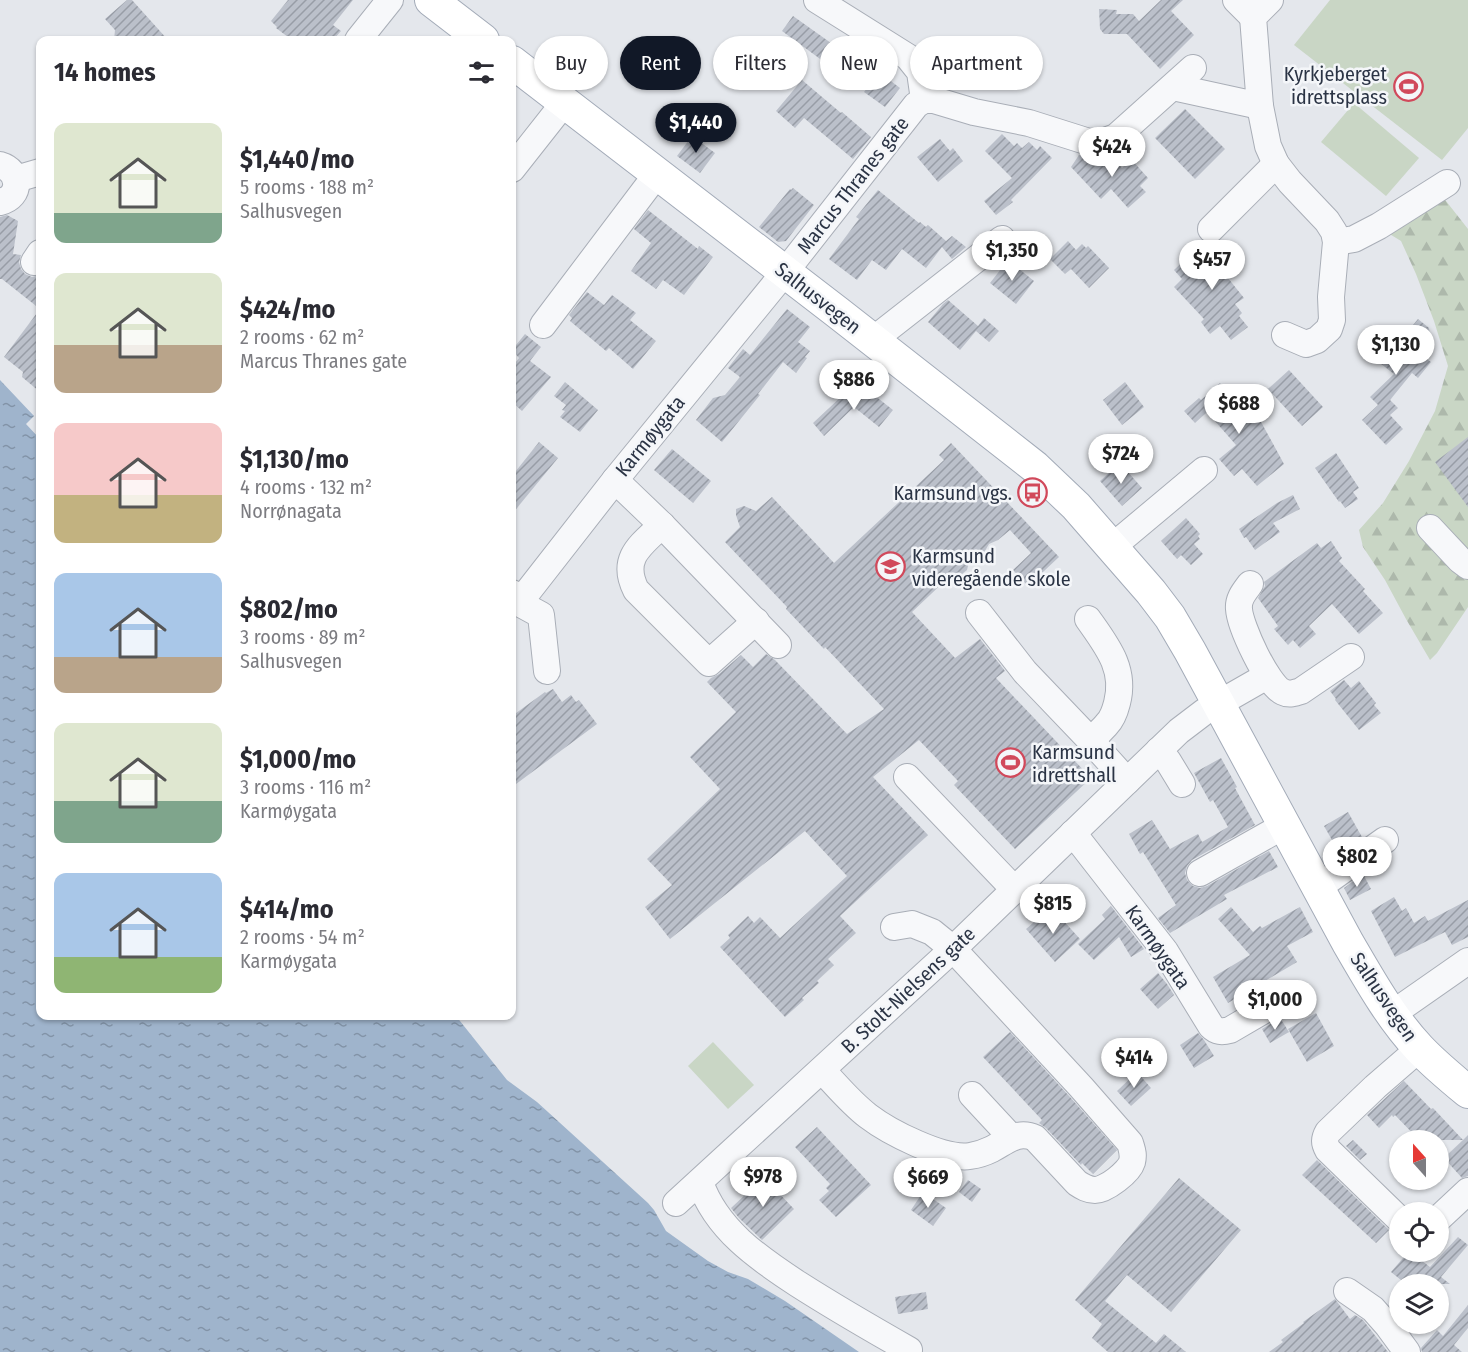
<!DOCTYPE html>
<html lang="en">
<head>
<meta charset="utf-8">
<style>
  body { margin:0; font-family:"Fira Sans Condensed",sans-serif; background:#f2f2f3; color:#2b2b33; height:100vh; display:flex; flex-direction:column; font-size:22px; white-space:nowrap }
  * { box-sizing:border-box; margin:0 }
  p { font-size:20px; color:#7c7c81 }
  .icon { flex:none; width:33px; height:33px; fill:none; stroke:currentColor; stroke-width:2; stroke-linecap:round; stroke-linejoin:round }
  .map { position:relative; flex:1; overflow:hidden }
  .side { position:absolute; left:36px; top:36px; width:480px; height:984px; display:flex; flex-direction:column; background:#fff; border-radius:12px; box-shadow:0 2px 4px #0004 }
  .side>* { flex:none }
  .top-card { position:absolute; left:534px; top:36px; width:570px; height:54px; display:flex; gap:12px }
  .needle { width:39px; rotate:339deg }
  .fabs { position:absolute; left:1389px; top:1130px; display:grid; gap:12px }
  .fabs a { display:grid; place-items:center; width:60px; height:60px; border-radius:50%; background:#fff; box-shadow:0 2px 4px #0004; font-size:30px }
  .price { position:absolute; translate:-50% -51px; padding:0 14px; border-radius:21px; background:#fff; color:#222; font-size:20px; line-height:39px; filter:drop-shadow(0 2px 3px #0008) }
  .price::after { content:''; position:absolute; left:50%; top:36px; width:18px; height:14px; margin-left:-9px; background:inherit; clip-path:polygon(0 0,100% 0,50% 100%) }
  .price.current { background:#111827; color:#fff }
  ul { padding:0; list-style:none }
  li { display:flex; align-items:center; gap:18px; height:150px; padding:0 18px }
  li span { display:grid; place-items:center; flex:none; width:168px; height:120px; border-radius:12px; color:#555 }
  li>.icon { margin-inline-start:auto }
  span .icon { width:72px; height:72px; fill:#fffc; stroke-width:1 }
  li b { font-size:26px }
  h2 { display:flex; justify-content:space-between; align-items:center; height:72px; padding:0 18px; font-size:26px }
  .pill { padding:0 21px; border-radius:27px; background:#fff; box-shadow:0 2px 4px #0004; font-size:21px; line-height:54px }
  .pill.current { background:#111827; color:#fff }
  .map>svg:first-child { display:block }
  .forest { fill:url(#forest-firs) }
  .pitch { fill:#c9d6c5 }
  .water { fill:url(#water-ripples) }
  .building { fill:url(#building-hatch) }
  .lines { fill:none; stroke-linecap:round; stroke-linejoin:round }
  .minor-casing { stroke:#a9aeb7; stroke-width:28 }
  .major-casing { stroke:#a3abb8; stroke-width:34 }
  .minor { stroke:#f7f8fa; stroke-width:26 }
  .major { stroke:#fff; stroke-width:32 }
  .labels { text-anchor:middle; stroke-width:5; stroke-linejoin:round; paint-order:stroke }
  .poi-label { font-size:20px; fill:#2b3445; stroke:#f4f6f9; text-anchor:end }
  .street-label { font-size:20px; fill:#2b3445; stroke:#f4f6f9 }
</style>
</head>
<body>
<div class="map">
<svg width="1468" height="1352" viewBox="0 0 1468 1352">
  <defs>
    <pattern id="forest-firs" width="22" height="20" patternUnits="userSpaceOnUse" patternTransform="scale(1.5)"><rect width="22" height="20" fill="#c9d6c5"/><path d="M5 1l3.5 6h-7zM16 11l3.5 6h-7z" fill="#adb8ab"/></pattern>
    <pattern id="water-ripples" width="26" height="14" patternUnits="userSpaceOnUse" patternTransform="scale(1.5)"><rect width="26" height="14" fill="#9fb4cc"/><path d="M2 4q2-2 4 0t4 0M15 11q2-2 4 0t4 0" fill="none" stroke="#8293a7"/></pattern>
    <pattern id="building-hatch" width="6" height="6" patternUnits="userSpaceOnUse" patternTransform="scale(1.5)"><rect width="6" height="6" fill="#bbc0ca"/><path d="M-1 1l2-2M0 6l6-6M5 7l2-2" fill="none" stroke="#989da6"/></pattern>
  </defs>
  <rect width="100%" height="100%" fill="#e4e7ec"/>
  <path class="forest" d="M1435,187l33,42v378l-31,46 -7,7 -24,-41 -21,-39 -22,-33 -4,-17 24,-27 26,-42 26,-50 13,-45 -14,-45 -18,-47 -15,-33 -18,-11z"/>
  <g class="pitch">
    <path d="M1330,0h138v128l-26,32 -148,-115z"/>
    <path d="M1354,103l65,55 -33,38 -65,-54z"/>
    <path d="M713,1042l41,43 -26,24 -40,-43z"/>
  </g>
  <path class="water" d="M0,380l34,36 -8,8 14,15v577h416l51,64 30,22 111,101 6,7 12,21 42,30 20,11 20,7 37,22 74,51h-859z"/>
  <g class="building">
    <path d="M127,0h5l36,40h-54l1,-10 -10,-11z"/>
    <path d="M288,0h65l-20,25 8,6 -8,9h-41l-16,-12 1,-1 -6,-6z"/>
    <path d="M1161,0h22l-12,11 23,24 -34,34 -33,-35h-23l-4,-5 -1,-20 18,1 -1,4h17l6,7z"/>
    <path d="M793,16l45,32 -11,16 -45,-33z"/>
    <path d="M879,72l21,16 -15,19 -21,-15z"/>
    <path d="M802,80l39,33 1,-1 29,25 -18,22 -49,-41 -9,10 -19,-17z"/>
    <path d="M1185,109l40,40 -30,30 -40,-41z"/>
    <path d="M1002,134l12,12 3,-3 5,5 7,-6 8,8 3,-4 12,12 -41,42 2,2 -17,13 -12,-14 28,-23 -27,-27z"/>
    <path d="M692,136l23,17 -15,20 -23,-17z"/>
    <path d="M940,139l10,12 3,-3 10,13 -25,21 -21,-25z"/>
    <path d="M1079,155l11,2 8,5 6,-6 6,-1 12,13 9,-9 17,19 -8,8 6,6 -18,16 -17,-19 -10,10 -30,-32z"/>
    <path d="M793,188l21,17 -28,36 -8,1 -19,-15 31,-38 1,1z"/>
    <path d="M878,190l41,33 1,-1 6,5 2,-2 18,16 6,-5 14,11 -14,12 -10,-12 -16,21 -24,-19 -16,21 -14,-10 -15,20 -28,-21 30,-40 -3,-2z"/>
    <path d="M648,210l50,39 1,-3 14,11 -29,38 -21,-15 -7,9 -25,-18 20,-28 -17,-14z"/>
    <path d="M7,215l11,6 -5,33 8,1 -2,7 2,7 4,5 7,3 8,-2v117l-18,-15 1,-5 -19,-15 36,-48 -38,-30h-2v-62z"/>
    <path d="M1068,241l8,9 6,-6 4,4 2,-2 21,22 -20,20 -18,-19 -6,5 -15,-15z"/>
    <path d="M1224,243l15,15 -15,15 20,25 -9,6 7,9 -3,3 9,11 -17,13 -11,-14 -10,8 -9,-12 3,-3 -30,-32 8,-8 -8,-9 20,-19 11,11z"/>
    <path d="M1008,260l26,21 -18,23 -26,-21z"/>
    <path d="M587,292l17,13 8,-10 24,18 -6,7 26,21 -23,28 -24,-21 -3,3 -36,-30 2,-3 -3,-3z"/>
    <path d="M948,300l30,26 6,-8 15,13 -10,11 -13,-11 -16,19 -32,-28 15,-18z"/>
    <path d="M787,309l23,18 -12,15 12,9 -5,6 2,1 -11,15 -13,-11 -25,32 2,1 -38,47 -26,-22 17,-22 12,-3 15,-18 -12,-9 15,-19 7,6z"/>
    <path d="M1418,319l11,9 1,8 -13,16 14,10 -13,16 -6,-5 -22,27 8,8 -8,7 13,14 -17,16 -24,-25 16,-15 -8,-8 24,-23 -27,-21 18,-22 14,11z"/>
    <path d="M525,334l16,13 -11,14 21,16 -29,34 -10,-9v-35l7,-9 -7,-8z"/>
    <path d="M1289,370l34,37 -21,19 -34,-37z"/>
    <path d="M565,382l33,28 -18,22 -20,-15 5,-6 -3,-1 4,-5 -12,-9z"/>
    <path d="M1125,382l19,25 -22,18 -19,-25z"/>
    <path d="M1220,383l36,39 4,-2 24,44 -27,22 -15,-17 -8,7 -15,-17 17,-14 -29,-33 -12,11 -11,-12 15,-13 2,2z"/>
    <path d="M865,388l28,22 -14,17 -25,-20 -30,29 -11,-13 31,-29 9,10z"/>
    <path d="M1468,437v70l-33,-45z"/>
    <path d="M539,442l19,16 -46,56v-38z"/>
    <path d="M951,443l108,114 -31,29 -15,-16 18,-17 -21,-23 -12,10 -9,4 -7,12 -13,6 -2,8 -5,4 -3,3 -10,3 -1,-2 -36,34 43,46 25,-19 25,32 -9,7 95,100 -76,71 -61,-64 4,-4 -39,-41 -46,37 55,58 -88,81 16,17 -28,26 6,6 -17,16 2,2 -17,15 2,2 -19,17 -65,-70 10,-9 -2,-3 20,-19 6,7 6,-6 20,21 67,-62 -42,-45 -135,108 -25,-32 27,-22 -25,-26 73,-70 -30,-32 46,-45 -29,-30 4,-4 8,-4 22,-19 12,12 13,-13 9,6 72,74 37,-25 -59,-62 -1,2 -38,-40 1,-2 -62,-65 15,-15 -4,-12v-6l8,-3 12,5 16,-14 62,66 110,-103 -5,-5z"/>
    <path d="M672,449l39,32 -18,22 -39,-33z"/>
    <path d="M1336,453l23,35 -6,4 5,7 -13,9 -5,-7 -1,1 -24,-34z"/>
    <path d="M1120,463l22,25 -20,18 -22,-25z"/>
    <path d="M1293,495l7,14 -27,14 7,9 -25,18 -9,-13 -2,1 -5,-9 38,-26z"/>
    <path d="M1186,518l14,16 -2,2 2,3 -6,5 9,10 -12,11 -10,-10 -4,4 -16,-18z"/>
    <path d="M1331,541l11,17 -3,3 26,28 -2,2 20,22 -24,21 -27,-30 -23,22 7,8 -16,14 -7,-8 -5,5 -14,-16 4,-3 -20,-28 7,-12 -1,-4 53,-39 4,5z"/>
    <path d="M1344,680l7,8 8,-7 17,22 -2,2 7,8 -22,17 -24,-30 1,-1 -6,-8z"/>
    <path d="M553,689l9,13 9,-7 5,7 3,-2 18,24 -85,63v-71l33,-24 1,1z"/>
    <path d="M1221,758l16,29 -2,1 20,37 -63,35 -5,6 -2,7 2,7 6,6 7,2 7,-2 62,-35 9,16 -54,28 3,4 -57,34 -12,-15 18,-13 -33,-53 -3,2 -11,-20 23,-14 18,29 28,-15 4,8 26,-15 -15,-27 -3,2 -16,-29z"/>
    <path d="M1348,812l14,25 -22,17 -16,-28z"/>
    <path d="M1363,874l8,15 -21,11 -6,-12z"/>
    <path d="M1394,897l8,14 4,-3 8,15 11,-7 3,5 40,-21v37l-16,8 -7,-13 -50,25 -24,-46z"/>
    <path d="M1111,906l33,43 -13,8 -12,-20 -25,23 -16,-16 27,-25 -3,-4z"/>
    <path d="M1231,907l22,25 7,-6 2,2 38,-21 13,25 -26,14 10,16 -69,41 -15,-26 37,-22 -32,-36z"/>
    <path d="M1048,910l10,11 3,-3 19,21 -25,23 -29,-33z"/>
    <path d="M1158,973l9,11 7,11 -16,14 -18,-20z"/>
    <path d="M1316,1013l18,33 -27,16 -19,-33z"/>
    <path d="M1280,1018l9,14 -19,11 -8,-14z"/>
    <path d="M1010,1032l60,65 47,53 -24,24 -11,-11 -1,2 -35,-37 -7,-5 3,-3 -59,-63z"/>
    <path d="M1198,1033l6,7 10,16 -20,12 -14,-23z"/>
    <path d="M1137,1072l14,16 -20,18 -14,-15z"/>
    <path d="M1404,1081l27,28 2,-1 30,32 5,-5v41l-6,2 -18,-20 19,-18h-44l-24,-25 -2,2 -1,-2 -13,13 -12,-13z"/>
    <path d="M817,1127l54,58 -35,32 -17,-17 10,-9 -3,-3 4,-4 -35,-37z"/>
    <path d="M1353,1140l14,14 -7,6 -14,-14z"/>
    <path d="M1317,1160l72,70 -13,13 -74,-68z"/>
    <path d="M775,1177l-2,10 21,22 -32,31 -23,-22 -8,-10 31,-29z"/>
    <path d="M1179,1178l62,52 -70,82 -44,-37 -22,26 51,42 8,-9 22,18h-78l-16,-14 10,-14 -27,-24z"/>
    <path d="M968,1180l13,9 -9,13 -13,-10z"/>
    <path d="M923,1192l23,16 -13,18 -22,-16z"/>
    <path d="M1458,1237l10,8 -27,32 9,7h-44l-15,-12 18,-21 21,16z"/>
    <path d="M926,1292l2,17 -30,5 -3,-17z"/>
    <path d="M1335,1299l15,20 5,-4 8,5 25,32h-119l14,-10 -2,-2 23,-17 -1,-1z"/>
    <path d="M1468,1305v23l-14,17 8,7h-40l-1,-4 16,-18 6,6z"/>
  </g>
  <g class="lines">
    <defs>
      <g id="minor">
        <path d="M817,0l91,57 12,15 4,28"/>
        <path d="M1236,0l17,17"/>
        <path d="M358,40l32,-40"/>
        <path d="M1173,87l87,19 -7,-89 17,-17"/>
        <path d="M1260,106l8,40 8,18 14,18 37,39 7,11 2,10 -5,55 1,23 -3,9 -12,11 -11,4 -21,-9"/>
        <path d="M0,165c21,6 22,32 0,37"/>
        <path d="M512,169l52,-66"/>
        <path d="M16,179l24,-7"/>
        <path d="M1211,229l65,-65"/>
        <path d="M1336,242l18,-3 25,-13 68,-43"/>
        <path d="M34,262l6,-9"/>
        <path d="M543,325l114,-151"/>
        <path d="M873,340l129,-101"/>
        <path d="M615,480l47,45 116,120"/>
        <path d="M662,525c-21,20 -42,33 -26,65l73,73 47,-42"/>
        <path d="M1430,528l30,32 8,6"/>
        <path d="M1112,547l92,-77"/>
        <path d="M1250,584c-6,8 -12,15 -11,25 1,17 28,76 44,83 6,3 12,1 18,-1l50,-34"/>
        <path d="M512,593l7,10 22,12 6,56"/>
        <path d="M519,603l96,-123 170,-208 131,-167 8,-5h10l40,12 55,11 60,19 16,-1 11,-4 77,-69"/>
        <path d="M979,613l46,59 66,69 36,40"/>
        <path d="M1088,619c19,27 38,50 29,84 -2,8 -5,16 -10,21 -5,6 -11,11 -16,17"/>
        <path d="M1159,750l9,11 14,23"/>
        <path d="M907,777l107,112"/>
        <path d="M1073,833l92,118 46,75c6,6 11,6 19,4l53,-31"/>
        <path d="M1200,873l85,-48"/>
        <path d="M1319,887l66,-47"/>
        <path d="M1392,1014l76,-53"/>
        <path d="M822,1070c15,16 29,33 46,46 21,16 75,44 102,40 7,-1 16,-4 22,-7 15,-8 26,-19 43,-11l42,45c6,4 11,7 18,7 11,0 34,-18 37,-28 2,-8 0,-12 -2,-19l-49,-56 -128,-138 -21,-17 -20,-8 -18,3"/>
        <path d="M972,1095l39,42"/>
        <path d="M700,1182c16,47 58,76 98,102 36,23 74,45 111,66"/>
        <path d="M676,1203l277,-254 226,-218 25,-19 63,-36"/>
        <path d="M1438,1219l30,-28"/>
        <path d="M1400,1220l-72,-70c-4,-7 -4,-11 0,-18l47,-45 45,-39"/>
        <path d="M1347,1291l26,18 15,17 19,26"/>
      </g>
      <g id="major">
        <path d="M431,0l52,40"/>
        <path d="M512,62l325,250 198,155 41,39 75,86 19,25 20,34 158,292c21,36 42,74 71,105 15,16 32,30 49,44"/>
      </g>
    </defs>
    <use href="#minor" class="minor-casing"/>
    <use href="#major" class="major-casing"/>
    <use href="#minor" class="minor"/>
    <use href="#major" class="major"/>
  </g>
  <defs>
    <symbol id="stadium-ring" viewBox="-11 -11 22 22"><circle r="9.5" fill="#f4f6f9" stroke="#d1495b" stroke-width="1.5"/><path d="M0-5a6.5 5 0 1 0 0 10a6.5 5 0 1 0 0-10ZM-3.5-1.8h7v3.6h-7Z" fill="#d1495b"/></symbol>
    <symbol id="bus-ring" viewBox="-11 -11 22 22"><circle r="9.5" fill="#f4f6f9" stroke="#d1495b" stroke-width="1.5"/><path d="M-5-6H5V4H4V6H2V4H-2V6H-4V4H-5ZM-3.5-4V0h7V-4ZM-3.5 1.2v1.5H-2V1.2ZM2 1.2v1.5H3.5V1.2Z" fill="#d1495b"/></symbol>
    <symbol id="school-ring" viewBox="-11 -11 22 22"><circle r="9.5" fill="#f4f6f9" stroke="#d1495b" stroke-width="1.5"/><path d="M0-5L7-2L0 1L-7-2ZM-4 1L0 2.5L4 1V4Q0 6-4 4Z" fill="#d1495b"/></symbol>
  </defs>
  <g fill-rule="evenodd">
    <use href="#stadium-ring" x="1392" y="70" width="33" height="33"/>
    <use href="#bus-ring" x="1016" y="476" width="33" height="33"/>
    <use href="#school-ring" x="874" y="550" width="33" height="33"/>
    <use href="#stadium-ring" x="994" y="746" width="33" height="33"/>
  </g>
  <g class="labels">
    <g class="poi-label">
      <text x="1387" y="81">Kyrkjeberget<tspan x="1387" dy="23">idrettsplass</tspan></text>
      <text x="1012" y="500">Karmsund vgs.</text>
      <text x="912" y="563" text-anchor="start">Karmsund<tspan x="912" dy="23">videregående skole</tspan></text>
      <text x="1032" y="759" text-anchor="start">Karmsund<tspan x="1032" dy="23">idrettshall</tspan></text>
    </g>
    <g class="street-label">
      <text transform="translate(853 185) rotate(-52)" y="7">Marcus Thranes gate</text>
      <text transform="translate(818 298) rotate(38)" y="7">Salhusvegen</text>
      <text transform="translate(650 436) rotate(-51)" y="7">Karmøygata</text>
      <text transform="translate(1158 947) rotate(55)" y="7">Karmøygata</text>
      <text transform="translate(908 990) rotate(-43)" y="7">B. Stolt-Nielsens gate</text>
      <text transform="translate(1384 997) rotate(56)" y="7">Salhusvegen</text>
    </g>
  </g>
</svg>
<div class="fabs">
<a><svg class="needle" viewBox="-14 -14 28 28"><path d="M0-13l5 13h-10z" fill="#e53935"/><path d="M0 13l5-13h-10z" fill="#7c7c81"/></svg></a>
<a><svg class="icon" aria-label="locate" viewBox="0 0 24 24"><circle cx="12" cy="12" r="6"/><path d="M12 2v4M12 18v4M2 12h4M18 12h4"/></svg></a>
<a><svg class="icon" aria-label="layers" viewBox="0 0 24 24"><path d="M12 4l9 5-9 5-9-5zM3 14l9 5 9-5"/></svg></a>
</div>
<b class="price current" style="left:696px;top:154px">$1,440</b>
<b class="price" style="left:1112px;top:178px">$424</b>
<b class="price" style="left:1012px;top:282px">$1,350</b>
<b class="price" style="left:1212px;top:291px">$457</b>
<b class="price" style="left:1396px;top:376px">$1,130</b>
<b class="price" style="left:854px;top:411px">$886</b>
<b class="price" style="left:1239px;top:435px">$688</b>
<b class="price" style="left:1121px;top:485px">$724</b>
<b class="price" style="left:1357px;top:888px">$802</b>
<b class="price" style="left:1053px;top:935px">$815</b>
<b class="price" style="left:1275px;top:1031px">$1,000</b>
<b class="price" style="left:1134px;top:1089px">$414</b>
<b class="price" style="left:763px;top:1208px">$978</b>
<b class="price" style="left:928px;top:1209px">$669</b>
<div class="top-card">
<a class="pill">Buy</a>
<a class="pill current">Rent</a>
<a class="pill">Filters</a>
<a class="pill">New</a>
<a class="pill">Apartment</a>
</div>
<section class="side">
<h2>14 homes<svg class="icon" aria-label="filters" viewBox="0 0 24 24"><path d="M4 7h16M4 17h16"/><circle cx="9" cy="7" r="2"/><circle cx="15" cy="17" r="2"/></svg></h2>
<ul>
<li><span style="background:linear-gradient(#dfe7d0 75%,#7fa58c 0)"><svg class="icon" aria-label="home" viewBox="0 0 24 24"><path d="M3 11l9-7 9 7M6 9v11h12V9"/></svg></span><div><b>$1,440/mo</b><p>5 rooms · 188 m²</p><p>Salhusvegen</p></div></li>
<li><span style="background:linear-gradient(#dfe7d0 60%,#b9a48a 0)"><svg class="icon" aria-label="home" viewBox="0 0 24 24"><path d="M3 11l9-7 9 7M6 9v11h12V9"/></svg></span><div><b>$424/mo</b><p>2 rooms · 62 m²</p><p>Marcus Thranes gate</p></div></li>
<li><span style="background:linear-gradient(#f6c9c9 60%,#c2b280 0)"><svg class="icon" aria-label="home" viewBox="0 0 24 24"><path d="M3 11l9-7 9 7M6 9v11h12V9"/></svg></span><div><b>$1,130/mo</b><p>4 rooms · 132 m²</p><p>Norrønagata</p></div></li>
<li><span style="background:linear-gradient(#a9c7e8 70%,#b9a48a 0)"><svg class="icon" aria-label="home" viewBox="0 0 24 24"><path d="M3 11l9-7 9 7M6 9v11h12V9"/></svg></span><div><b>$802/mo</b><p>3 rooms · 89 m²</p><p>Salhusvegen</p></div></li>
<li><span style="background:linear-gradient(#dfe7d0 65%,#7fa58c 0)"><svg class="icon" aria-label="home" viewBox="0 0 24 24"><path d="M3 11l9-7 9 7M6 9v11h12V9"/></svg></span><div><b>$1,000/mo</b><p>3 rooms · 116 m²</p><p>Karmøygata</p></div></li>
<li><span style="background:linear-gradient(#a9c7e8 70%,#8fb573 0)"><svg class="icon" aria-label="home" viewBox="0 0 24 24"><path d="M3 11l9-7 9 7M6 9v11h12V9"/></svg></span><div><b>$414/mo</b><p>2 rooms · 54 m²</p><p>Karmøygata</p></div></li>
</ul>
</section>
</div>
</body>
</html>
